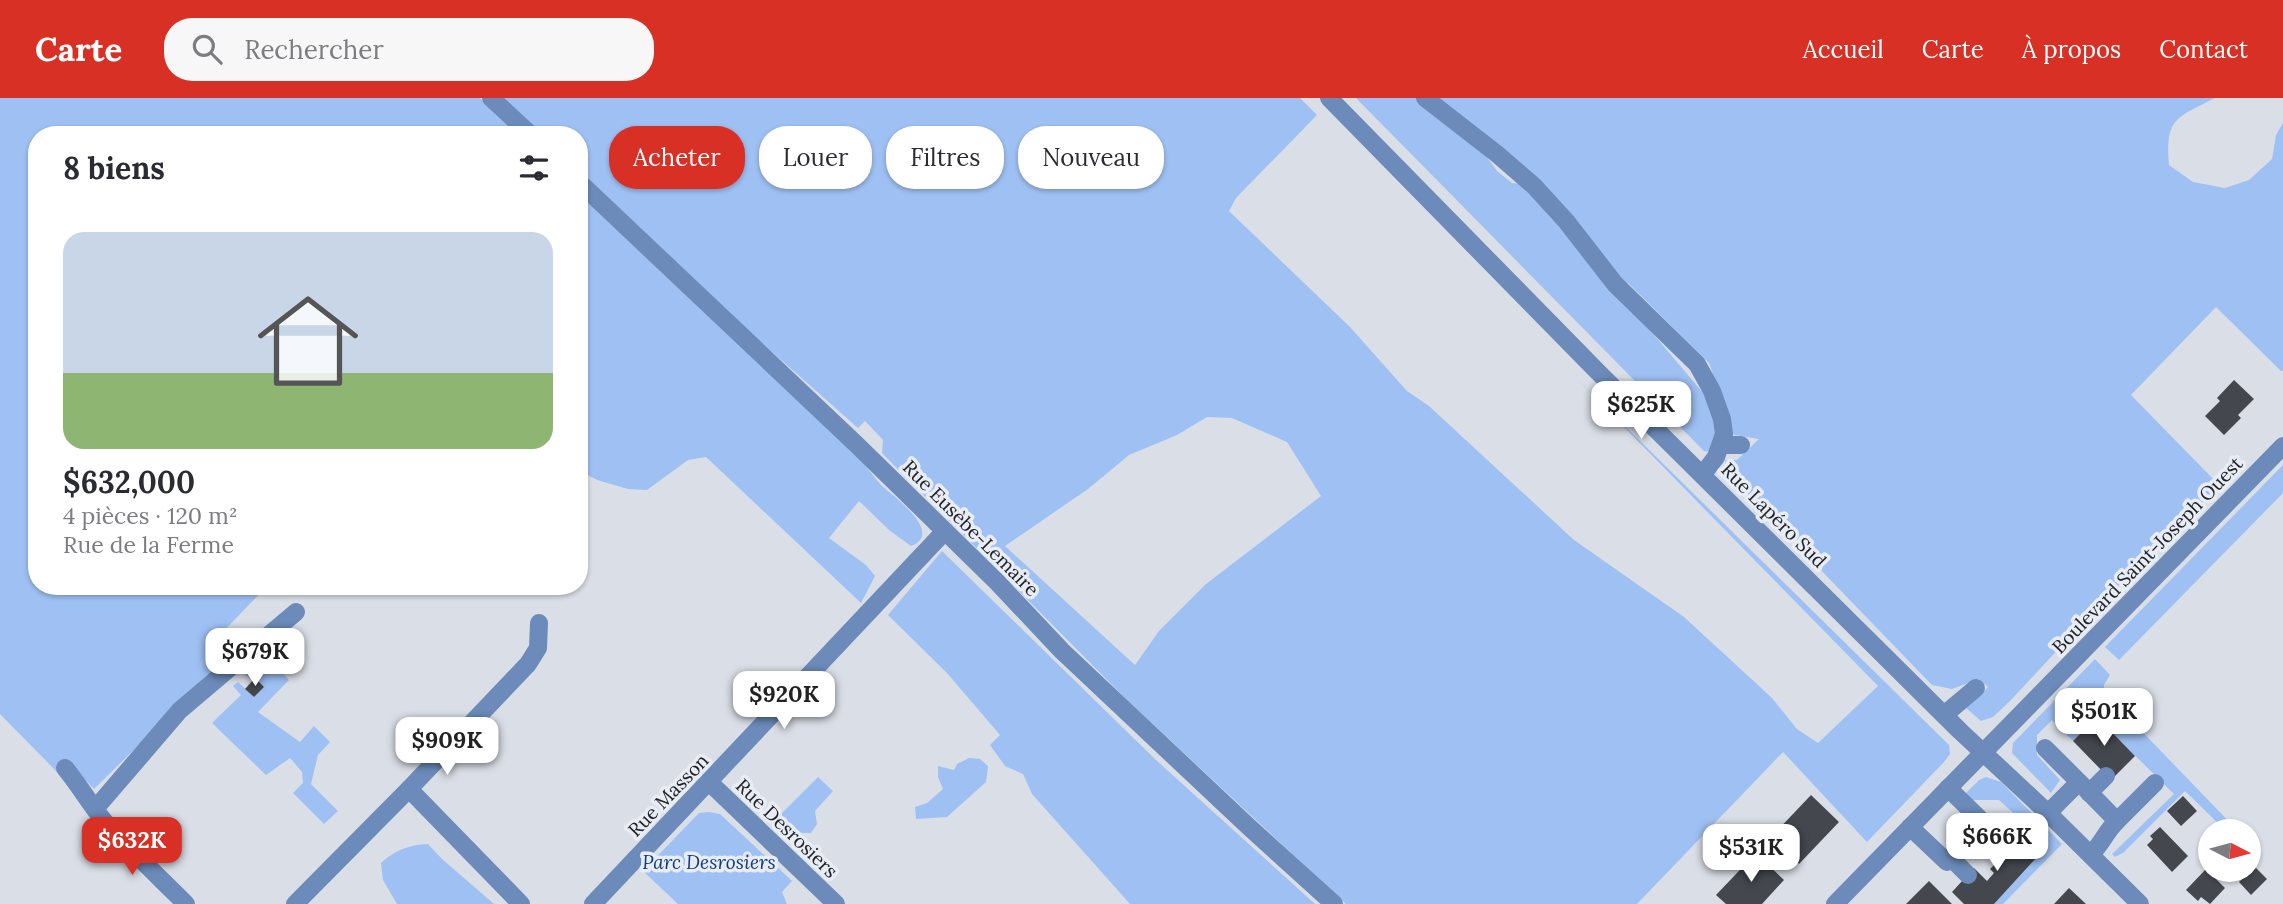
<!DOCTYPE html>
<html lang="fr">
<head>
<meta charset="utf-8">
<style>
  body { margin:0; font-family:Lora,serif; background:#f7f7f7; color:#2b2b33; height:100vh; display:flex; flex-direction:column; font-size:26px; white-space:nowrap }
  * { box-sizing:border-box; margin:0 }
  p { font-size:23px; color:#7c7c81 }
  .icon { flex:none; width:38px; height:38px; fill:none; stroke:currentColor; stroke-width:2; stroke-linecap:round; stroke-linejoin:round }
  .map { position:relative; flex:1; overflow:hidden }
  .panel { position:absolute; left:28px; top:28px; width:560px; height:469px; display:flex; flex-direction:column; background:#fff; border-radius:28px; box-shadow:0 2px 5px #0004 }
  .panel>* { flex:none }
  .guide { position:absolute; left:609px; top:28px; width:665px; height:63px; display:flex; gap:14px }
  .needle { width:46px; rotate:96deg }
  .tools { position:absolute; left:2198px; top:721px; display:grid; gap:14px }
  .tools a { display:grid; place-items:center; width:63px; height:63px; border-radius:50%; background:#fff; box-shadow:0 2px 5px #0004; font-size:35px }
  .price { position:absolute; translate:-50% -60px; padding:0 16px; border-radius:14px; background:#fff; color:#222; font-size:23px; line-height:46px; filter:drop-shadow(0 2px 4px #0008) }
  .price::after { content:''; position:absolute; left:50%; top:42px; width:21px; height:16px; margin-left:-10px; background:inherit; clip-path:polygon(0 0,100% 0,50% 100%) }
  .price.on { background:#d93025; color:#fff }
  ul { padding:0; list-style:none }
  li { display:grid; align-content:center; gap:14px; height:371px; padding:0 35px }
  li+li { border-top:2px solid #e1e1e2 }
  li span { display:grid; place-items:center; height:217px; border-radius:21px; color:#555 }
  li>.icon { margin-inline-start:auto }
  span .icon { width:126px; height:126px; fill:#fffc; stroke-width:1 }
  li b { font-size:30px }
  h2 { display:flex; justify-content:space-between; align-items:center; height:84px; padding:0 35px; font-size:30px }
  .chip { padding:0 24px; border-radius:28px; background:#fff; box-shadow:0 2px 5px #0004; font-size:24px; line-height:63px }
  .chip.on { background:#d93025; color:#fff }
  header { display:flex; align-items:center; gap:42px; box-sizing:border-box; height:98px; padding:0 35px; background:#d93025; color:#fff }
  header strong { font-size:33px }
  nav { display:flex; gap:38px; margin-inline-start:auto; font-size:24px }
  .search { width:490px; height:63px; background:#f7f7f7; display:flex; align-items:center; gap:18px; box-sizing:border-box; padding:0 24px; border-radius:28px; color:#7c7c81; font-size:26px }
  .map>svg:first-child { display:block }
  .green { fill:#9fc0f3; fill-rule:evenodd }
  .building { fill:#44484e }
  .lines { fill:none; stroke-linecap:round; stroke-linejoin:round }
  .minor { stroke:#6c8bba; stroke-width:18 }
  .labels { text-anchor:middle; stroke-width:7; stroke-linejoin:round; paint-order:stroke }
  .street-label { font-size:19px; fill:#202225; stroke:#e8ecf4 }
  .park-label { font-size:19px; font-style:italic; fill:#113b7a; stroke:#e8ecf4 }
</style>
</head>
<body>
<header>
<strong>Carte</strong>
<div class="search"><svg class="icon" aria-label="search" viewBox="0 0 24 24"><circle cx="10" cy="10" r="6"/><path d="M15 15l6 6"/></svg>Rechercher</div>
<nav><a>Accueil</a><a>Carte</a><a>À propos</a><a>Contact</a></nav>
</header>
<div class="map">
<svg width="2283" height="806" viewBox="0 0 2283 806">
  <rect width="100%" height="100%" fill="#dadfe7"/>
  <g class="green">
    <path d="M0,0h480l40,37h-483v451h230l-56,58 6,24 -123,121 -24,-25 -11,10 -59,-60z"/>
    <path d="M499,0h801l17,17 -81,83 -7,13 121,116 57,64 22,15 145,134 110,77 88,81 25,31 21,14 60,-57 -301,-307 372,366 1,9 -6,8 -77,80 -84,-90 -146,152h-291l-221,-206 -243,-245 1,-13 -18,-19 -7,7 -175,-155 -104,-99v-39h-41zM1207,319l25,1 55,24 34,54 -115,88 -47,47 -24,34 -130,-119 83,-57 41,-34 48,-20z"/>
    <path d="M1356,0h61l64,51 16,22 15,12 15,2 183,216 7,24 -5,27 -8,-1z"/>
    <path d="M1433,0h782c-39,20 -50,20 -46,67l24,17 32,6 24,-8 23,-21 4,-24 7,-12v248h-2l-65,-64 -85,88 89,91 -118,116 -91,98 -18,17 -12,4 -15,-13 12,-10 10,-11 -9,-8 -27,10 -20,-4 -203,-210 -4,-15h12l22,-21 -30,-5 -8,-37 -12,-34 -81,-80 -4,3z"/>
    <path d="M579,92l281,269c7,8 14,18 21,26 12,11 64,48 30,61l-22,-16 -30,-29 -30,37 37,27 9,11 -14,27 -155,-146 -18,3 -41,30 -19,-1 -31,-9 -18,-10z"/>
    <path d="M2283,367v28l-164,167 -14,-13z"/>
    <path d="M942,453l214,209 159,144h-185l-98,-110 -9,-20 -18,-8 -15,-21 10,-10 -53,-62 -59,-58z"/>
    <path d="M267,557l22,25 -31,32 42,30 14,-16 16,16 -12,13 -7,29 27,27 -14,13 -31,-31 10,-10 -1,-11 -12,-14 -24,17 -54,-52 29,-28 -8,-9 5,-4 16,15 9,-10 -18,-12z"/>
    <path d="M2095,561l15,16 -6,10v7l134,139h-12l-41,-40 -62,62 -8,4 -3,-3 62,-60 -77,-76 -24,23 -21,-21 -15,15v20l23,25 -9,13 -39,-40 1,-10z"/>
    <path d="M969,660l11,1 8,7 -2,16 -39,35 -31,2 -1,-12 12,-4 16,-14 -5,-12v-11l16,4 3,-6z"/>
    <path d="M818,679l15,14 -18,20 2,13 -6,9h-14l-9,6 -16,-16z"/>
    <path d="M1986,679l15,5 61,62 -59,60h-9l44,-48 -3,-18 -3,-8 -33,-30h-27l-6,-7 13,-13z"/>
    <path d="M709,714l11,2 72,67 -10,11 5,12h-109l-35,-33 56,-58z"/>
    <path d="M428,746l14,15 52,45h-97l-14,-24 -2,-17c14,-13 28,-18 47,-19z"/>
  </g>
  <g class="building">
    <path d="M2234,282l20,19 -16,16 3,3 -17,17 -19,-19 15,-15 -3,-3z"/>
    <path d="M255,580l9,9 -10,10 -9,-8z"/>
    <path d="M2097,619l38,39 -24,24 -38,-39z"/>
    <path d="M1811,697l28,27 -40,42 -28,-27z"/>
    <path d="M2183,698l14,15 -16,15 -14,-15z"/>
    <path d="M2160,729l28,29 -16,16 -25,-27 6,-6 -3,-3z"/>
    <path d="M2009,731l29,27 -44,48h-30l-12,-12 22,-24 13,13 7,-8 -4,-4 7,-7 2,3 7,-7 -13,-12z"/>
    <path d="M1756,755l28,27 -22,24h-36l-10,-9z"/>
    <path d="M2255,769l12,12 -16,16 -12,-13z"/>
    <path d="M2206,771l19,19 -15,16 -9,-7 -3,4 -12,-11z"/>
    <path d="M1929,783l23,23h-46z"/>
    <path d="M2069,790l17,16h-32z"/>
  </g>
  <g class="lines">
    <g class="minor">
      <path d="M491,0l40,37"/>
      <path d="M1329,0l268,273 363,360 88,82 92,91"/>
      <path d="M1425,0l72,56 37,32 32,35 49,63 82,80 15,27 10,28 2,15 -8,23 -13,17"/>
      <path d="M579,84l277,262 141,138 65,69 187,176 85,77"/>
      <path d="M1721,347h20"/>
      <path d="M1944,617l32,-27"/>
      <path d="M2045,650l34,34"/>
      <path d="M65,670c14,17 25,36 39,53 26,29 55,56 82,83"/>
      <path d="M709,684l127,122"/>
      <path d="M409,691l112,115"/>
      <path d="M2089,695l17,-17"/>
      <path d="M95,711l85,-99 116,-98"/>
      <path d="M2048,715l31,-31 38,39c-11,10 -15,23 -26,33"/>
      <path d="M2117,723l38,-38"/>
      <path d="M1985,726l15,14"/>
      <path d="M1910,729l37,35 38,-38 -37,-36"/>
      <path d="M1951,760l17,17"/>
      <path d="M295,806l114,-115 119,-125 10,-16 1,-25"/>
      <path d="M593,806l352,-373"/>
      <path d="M1835,806l448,-458"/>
    </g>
  </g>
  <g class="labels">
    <g class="street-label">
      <text transform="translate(1774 417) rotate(45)" y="7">Rue Lapéro Sud</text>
      <text transform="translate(971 430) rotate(45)" y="7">Rue Eusèbe-Lemaire</text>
      <text transform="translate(2147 457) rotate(-46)" y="7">Boulevard Saint-Joseph Ouest</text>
      <text transform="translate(668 697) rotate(-46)" y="7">Rue Masson</text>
      <text transform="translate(787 730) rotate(44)" y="7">Rue Desrosiers</text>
    </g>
    <g class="park-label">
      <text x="709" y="771">Parc Desrosiers</text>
    </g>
  </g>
</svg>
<div class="tools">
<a><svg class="needle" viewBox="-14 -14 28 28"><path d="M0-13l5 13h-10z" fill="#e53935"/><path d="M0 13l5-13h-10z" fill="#7c7c81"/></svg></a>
</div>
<b class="price" style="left:1641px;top:343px">$625K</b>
<b class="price" style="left:255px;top:590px">$679K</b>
<b class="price" style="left:784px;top:633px">$920K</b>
<b class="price" style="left:2104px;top:650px">$501K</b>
<b class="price" style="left:447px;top:679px">$909K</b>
<b class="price" style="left:1997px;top:775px">$666K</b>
<b class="price on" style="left:132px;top:779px">$632K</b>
<b class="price" style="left:1751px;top:786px">$531K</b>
<div class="guide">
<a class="chip on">Acheter</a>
<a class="chip">Louer</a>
<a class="chip">Filtres</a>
<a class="chip">Nouveau</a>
</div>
<section class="panel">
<h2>8 biens<svg class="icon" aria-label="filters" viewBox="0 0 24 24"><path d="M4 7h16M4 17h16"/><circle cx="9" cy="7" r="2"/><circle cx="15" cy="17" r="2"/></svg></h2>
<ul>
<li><span style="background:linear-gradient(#c9d6e8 65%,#8fb573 0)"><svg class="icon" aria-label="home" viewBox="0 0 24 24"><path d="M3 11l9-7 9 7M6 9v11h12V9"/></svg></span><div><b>$632,000</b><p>4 pièces · 120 m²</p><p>Rue de la Ferme</p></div></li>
</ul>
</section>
</div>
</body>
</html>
